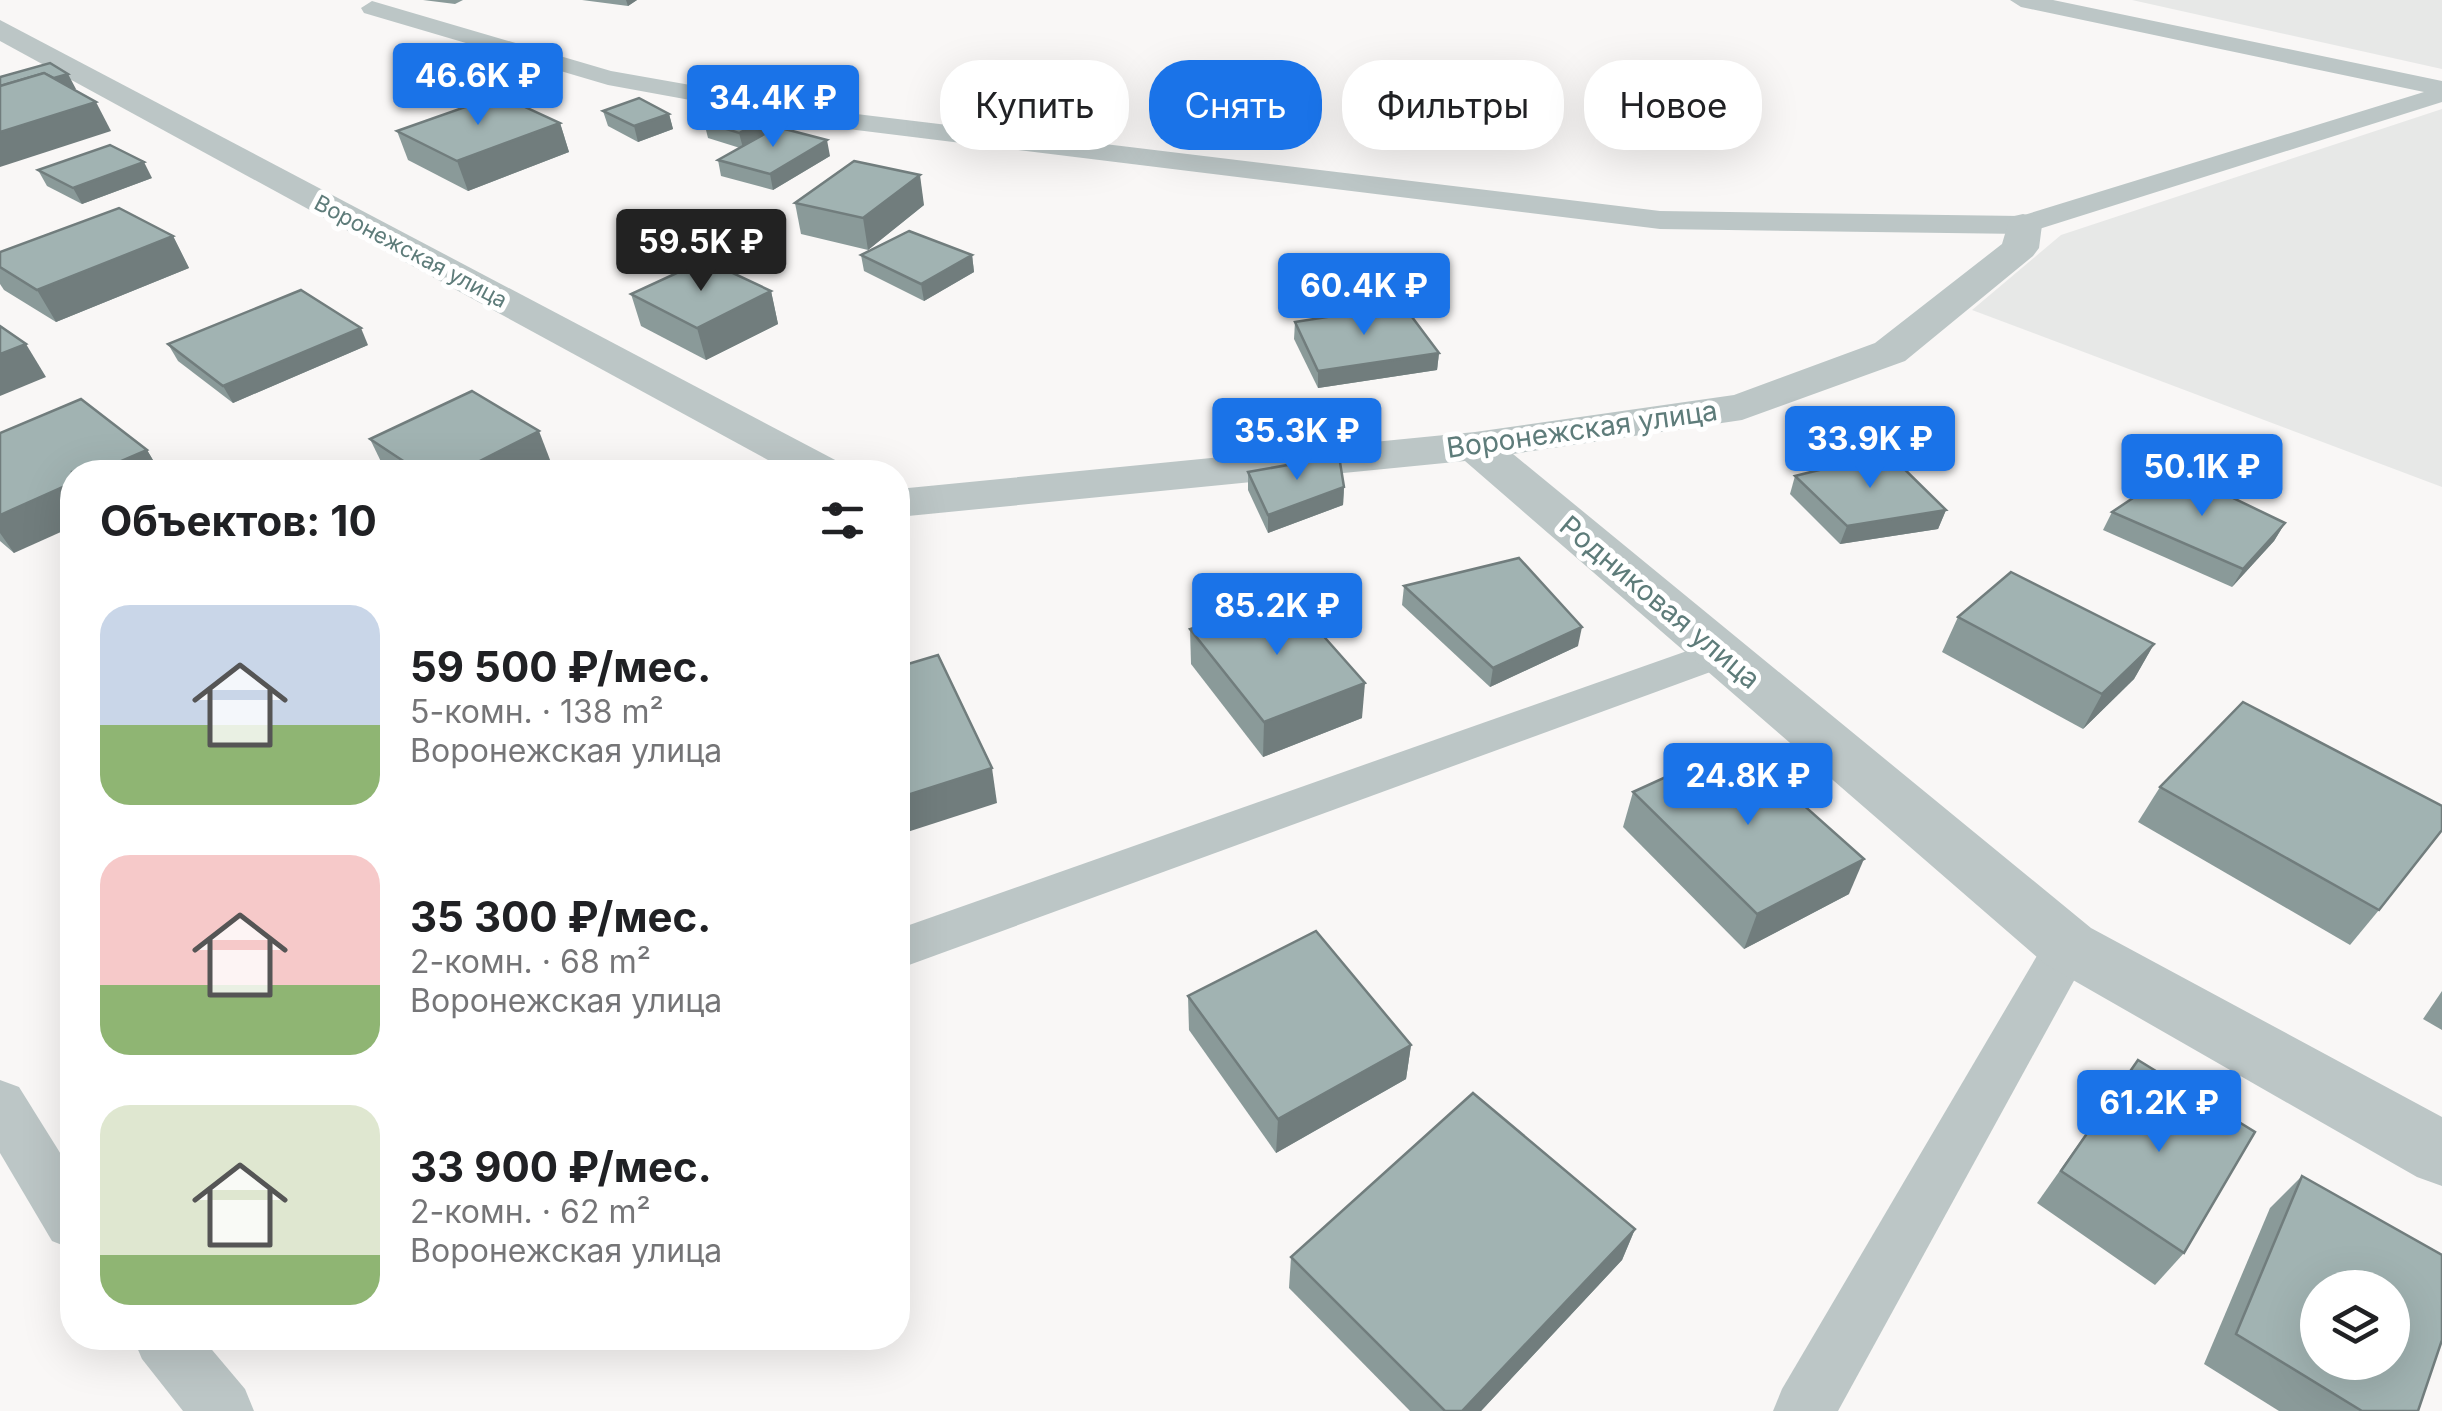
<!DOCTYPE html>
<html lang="ru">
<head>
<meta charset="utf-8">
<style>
  body { margin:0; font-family:Inter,sans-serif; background:#f2f2f2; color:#202124; height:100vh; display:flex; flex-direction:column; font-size:38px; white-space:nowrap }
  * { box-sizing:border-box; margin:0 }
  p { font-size:32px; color:#757577 }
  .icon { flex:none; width:55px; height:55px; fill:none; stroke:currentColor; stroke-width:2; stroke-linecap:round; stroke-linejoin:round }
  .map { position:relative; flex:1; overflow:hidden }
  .sheet { position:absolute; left:60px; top:460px; width:850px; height:890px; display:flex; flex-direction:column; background:#fff; border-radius:40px; box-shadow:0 10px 40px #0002 }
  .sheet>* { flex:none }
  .banner { position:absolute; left:940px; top:60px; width:950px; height:90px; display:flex; gap:20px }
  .buttons { position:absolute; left:2300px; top:1270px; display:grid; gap:20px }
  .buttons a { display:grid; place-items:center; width:110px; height:110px; border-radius:50%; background:#fff; box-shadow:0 10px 40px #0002; font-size:50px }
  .price { position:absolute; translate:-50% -85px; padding:0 22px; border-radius:10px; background:#1a73e8; color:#fff; font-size:32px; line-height:65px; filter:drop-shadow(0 2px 5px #0008) }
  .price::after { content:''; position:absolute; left:50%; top:60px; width:30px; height:22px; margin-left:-15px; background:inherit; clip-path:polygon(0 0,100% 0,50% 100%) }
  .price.selected { background:#222; color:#fff }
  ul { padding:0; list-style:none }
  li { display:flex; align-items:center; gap:30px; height:250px; padding:0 40px }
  li span { display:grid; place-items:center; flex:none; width:280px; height:200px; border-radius:30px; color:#555 }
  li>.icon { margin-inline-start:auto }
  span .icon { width:120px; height:120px; fill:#fffc; stroke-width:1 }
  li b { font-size:42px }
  h2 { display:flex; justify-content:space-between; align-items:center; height:120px; padding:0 40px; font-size:42px }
  .tag { padding:0 35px; border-radius:40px; background:#fff; box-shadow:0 10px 40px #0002; font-size:35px; line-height:90px }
  .tag.selected { background:#1a73e8; color:#fff }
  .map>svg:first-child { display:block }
  .built { fill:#e7e8e7 }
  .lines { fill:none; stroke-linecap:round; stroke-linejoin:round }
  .lane { fill:#bcc6c6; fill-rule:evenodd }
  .street { fill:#bcc6c6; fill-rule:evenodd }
  .wall { fill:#8a9a99 }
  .shaded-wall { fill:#717d7d }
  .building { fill:#a1b3b2; stroke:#717d7d; stroke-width:2.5; fill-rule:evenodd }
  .labels { text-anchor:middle; stroke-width:10; stroke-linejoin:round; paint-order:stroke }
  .far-street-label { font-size:22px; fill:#5e7c7a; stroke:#fff }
  .street-label { font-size:28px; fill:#5e7c7a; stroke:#fff }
</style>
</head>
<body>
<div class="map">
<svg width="2442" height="1411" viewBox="0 0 2442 1411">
  <rect width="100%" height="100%" fill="#f9f7f6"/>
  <g class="built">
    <path d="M2132,0h310v69z"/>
    <path d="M2442,109v378l-470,-177 89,-75z"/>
  </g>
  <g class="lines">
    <g class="lane">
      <path d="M2010,0h43l389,81v21l-419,132 -363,-5 -812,-100 -240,-44 -244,-72 -3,-5 11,-7 239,70 237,42 812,98 361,5 403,-124 -403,-85z"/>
      <path d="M1721,639l14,4 6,10 -6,10 -837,306v-40z"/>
      <path d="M2068,926l17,6 8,14 -255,465h-65l9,-22 269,-457z"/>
      <path d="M0,1080l19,7 53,85v77l-20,-8 -52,-88z"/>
      <path d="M133,1338h69l43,51 9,22h-71l-41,-52z"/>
    </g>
    <g class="street">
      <path d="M0,20l839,442 7,10h-56l-790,-431z"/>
      <path d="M2023,214l13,3 6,8 -3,23 -6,8 -128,105 -163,59 -229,34 578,474 351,189v69l-25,-9 -372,-213 -580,-503 -567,56v-28l577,-57 259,-37 141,-52 127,-99 8,-27z"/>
    </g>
  </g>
  <g class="wall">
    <path d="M423,0h40l-8,4z"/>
    <path d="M582,0h55l-9,6z"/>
    <path d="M603,111l66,3 4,15 -35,13 -30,-16z"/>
    <path d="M770,117l3,12 57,27 -57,34 -52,-14 -3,-16 22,-12 -32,-10 -4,-16z"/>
    <path d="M560,123l9,29 -101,39 -60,-31 -11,-29z"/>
    <path d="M38,170l114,8 -70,26 -35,-18z"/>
    <path d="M795,203l129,2 -56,45 -67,-16z"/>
    <path d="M173,236l16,32 -133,54 -52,-32 -4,-6v-32z"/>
    <path d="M861,255h111l2,17 -50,29 -60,-30z"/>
    <path d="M771,291l7,33 -72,36 -65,-34 -10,-32z"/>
    <path d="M1295,322l144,31 -2,17 -119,18 -24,-49z"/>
    <path d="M168,344l200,1 -135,58 -55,-42z"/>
    <path d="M0,433l147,17 13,22h-88l-58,81 -14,-12z"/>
    <path d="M370,439l182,26 -14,7h-152z"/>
    <path d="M1248,472l96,15 -1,18 -75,28 -20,-43z"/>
    <path d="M1795,476l151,34 -8,19 -98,15 -50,-50z"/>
    <path d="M2112,512l173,11 -11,18 -42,46 -129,-57z"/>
    <path d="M1404,586l174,60 -88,41 -88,-82z"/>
    <path d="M1958,617l196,27 -20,35 -51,50 -141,-77z"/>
    <path d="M1190,629l172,89 -99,39 -72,-93z"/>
    <path d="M2160,787l219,123 -29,35 -212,-123z"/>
    <path d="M1633,792l216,102 -105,55 -121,-122z"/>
    <path d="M2442,991v39l-19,-11z"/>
    <path d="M1188,996l223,49 -5,34 -130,74 -87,-123z"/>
    <path d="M2138,1060l46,193 -29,32 -118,-82z"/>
    <path d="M2302,1176l116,235h-139l-75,-47 66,-156z"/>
    <path d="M1635,1229l-13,31 -141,151h-71l-121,-123 2,-31z"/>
  </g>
  <g class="shaded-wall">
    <path d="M626,0h11l-9,6z"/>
    <path d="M68,74l8,15 -76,23v-18z"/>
    <path d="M96,102l15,29 -111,36v-35z"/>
    <path d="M669,114l4,15 -35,13 -4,-16z"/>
    <path d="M770,117l3,16 -30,15 -4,-15z"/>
    <path d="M560,123l9,29 -101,39 -11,-30z"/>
    <path d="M827,140l3,16 -57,34 -3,-16z"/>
    <path d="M144,162l8,16 -70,26 -9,-16z"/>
    <path d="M920,175l4,30 -56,45 -5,-32z"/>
    <path d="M173,236l16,32 -133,54 -19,-32z"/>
    <path d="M972,255l2,17 -50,29 -3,-17z"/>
    <path d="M771,291l7,33 -72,36 -9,-32z"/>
    <path d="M361,328l7,17 -135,58 -10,-17z"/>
    <path d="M26,344l20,33 -46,19v-42z"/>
    <path d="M1439,353l-2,17 -119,18v-17z"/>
    <path d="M539,431l13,34 -14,7h-80z"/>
    <path d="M147,450l13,22h-64z"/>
    <path d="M72,483v44l-58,26 -14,-20v-18z"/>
    <path d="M1344,487l-1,18 -75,28v-18z"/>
    <path d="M1946,510l-8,19 -98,15 7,-18z"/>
    <path d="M2285,523l-11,18 -42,46 11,-18z"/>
    <path d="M1582,627l-4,19 -88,41 3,-19z"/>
    <path d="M2154,644l-20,35 -51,50 19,-35z"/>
    <path d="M1365,683l-3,35 -99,39 1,-35z"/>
    <path d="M992,768l5,35 -99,32v-37z"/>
    <path d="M1864,859l-15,35 -105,55 13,-35z"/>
    <path d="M1411,1045l-5,34 -130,74 2,-34z"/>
    <path d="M1635,1229l-13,31 -141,151h-19z"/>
  </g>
  <g class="building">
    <path d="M50,63l18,11 -14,4 -10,-5 -44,13v-9z"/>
    <path d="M44,73l52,29 -96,30v-46z"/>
    <path d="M499,95l61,28 -103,38 -60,-30z"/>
    <path d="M639,98l30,16 -35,12 -31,-15z"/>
    <path d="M735,107l35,10 -31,16 -35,-11z"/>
    <path d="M777,127l50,13 -57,34 -52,-14z"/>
    <path d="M110,145l34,17 -71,26 -35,-18z"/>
    <path d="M854,161l66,14 -57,43 -68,-15z"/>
    <path d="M119,208l54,28 -136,54 -37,-23v-15z"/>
    <path d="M909,231l63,24 -51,29 -60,-29z"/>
    <path d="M705,260l66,31 -74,37 -66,-34z"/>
    <path d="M301,290l60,38 -138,58 -55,-42z"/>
    <path d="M1403,305l36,48 -121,18 -23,-49z"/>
    <path d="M0,326l26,18 -26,10z"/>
    <path d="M472,391l67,40 -81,41h-38l-50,-33z"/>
    <path d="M81,399l66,51 -51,22h-24v11l-72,32v-82z"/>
    <path d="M1888,453l58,57 -99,16 -52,-50z"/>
    <path d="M1339,456l5,31 -76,28 -20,-43z"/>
    <path d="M2175,470l110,53 -42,46 -131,-57z"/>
    <path d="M1519,558l63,69 -89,41 -89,-82z"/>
    <path d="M2011,572l143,72 -52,50 -144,-77z"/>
    <path d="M1288,596l77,87 -101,39 -74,-93z"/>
    <path d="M938,655l54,113 -94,30v-131z"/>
    <path d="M2243,702l199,104v24l-63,80 -219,-123z"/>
    <path d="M1736,745l128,114 -107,55 -124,-122z"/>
    <path d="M1316,931l95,114 -133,74 -90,-123z"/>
    <path d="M2138,1060l117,72 -71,121 -123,-82z"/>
    <path d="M1473,1093l162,136 -173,182h-17l-154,-154z"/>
    <path d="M2302,1176l140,79v85l-24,71h-56l-126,-77zM2318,1288h74v74h-74z"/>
  </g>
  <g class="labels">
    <g class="far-street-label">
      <text transform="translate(411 251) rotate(28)" y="8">Воронежская улица</text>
    </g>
    <g class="street-label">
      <text transform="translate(1582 429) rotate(-8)" y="10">Воронежская улица</text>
      <text transform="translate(1660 602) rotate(40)" y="10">Родниковая улица</text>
    </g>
  </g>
</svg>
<div class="buttons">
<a><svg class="icon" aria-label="layers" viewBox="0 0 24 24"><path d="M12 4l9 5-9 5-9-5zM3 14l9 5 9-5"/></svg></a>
</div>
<b class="price" style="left:478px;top:128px">46.6K ₽</b>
<b class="price" style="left:773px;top:150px">34.4K ₽</b>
<b class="price selected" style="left:701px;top:294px">59.5K ₽</b>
<b class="price" style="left:1364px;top:338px">60.4K ₽</b>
<b class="price" style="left:1297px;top:483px">35.3K ₽</b>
<b class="price" style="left:1870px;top:491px">33.9K ₽</b>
<b class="price" style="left:2202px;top:519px">50.1K ₽</b>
<b class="price" style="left:1277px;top:658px">85.2K ₽</b>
<b class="price" style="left:1748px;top:828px">24.8K ₽</b>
<b class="price" style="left:2159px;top:1155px">61.2K ₽</b>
<div class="banner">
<a class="tag">Купить</a>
<a class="tag selected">Снять</a>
<a class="tag">Фильтры</a>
<a class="tag">Новое</a>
</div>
<section class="sheet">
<h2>Объектов: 10<svg class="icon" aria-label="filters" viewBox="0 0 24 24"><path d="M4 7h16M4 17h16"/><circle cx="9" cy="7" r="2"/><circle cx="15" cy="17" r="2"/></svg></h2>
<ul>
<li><span style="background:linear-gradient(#c9d6e8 60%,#8fb573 0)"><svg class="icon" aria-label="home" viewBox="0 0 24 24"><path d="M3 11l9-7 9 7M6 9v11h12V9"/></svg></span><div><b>59 500 ₽/мес.</b><p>5-комн. · 138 m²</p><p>Воронежская улица</p></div></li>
<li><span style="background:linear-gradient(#f6c9c9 65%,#8fb573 0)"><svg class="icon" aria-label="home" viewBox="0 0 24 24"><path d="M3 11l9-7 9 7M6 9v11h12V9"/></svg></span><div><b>35 300 ₽/мес.</b><p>2-комн. · 68 m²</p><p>Воронежская улица</p></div></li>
<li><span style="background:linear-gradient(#dfe7d0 75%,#8fb573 0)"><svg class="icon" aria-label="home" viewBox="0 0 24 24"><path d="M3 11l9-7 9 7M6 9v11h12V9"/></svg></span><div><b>33 900 ₽/мес.</b><p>2-комн. · 62 m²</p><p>Воронежская улица</p></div></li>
</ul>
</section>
</div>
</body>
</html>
